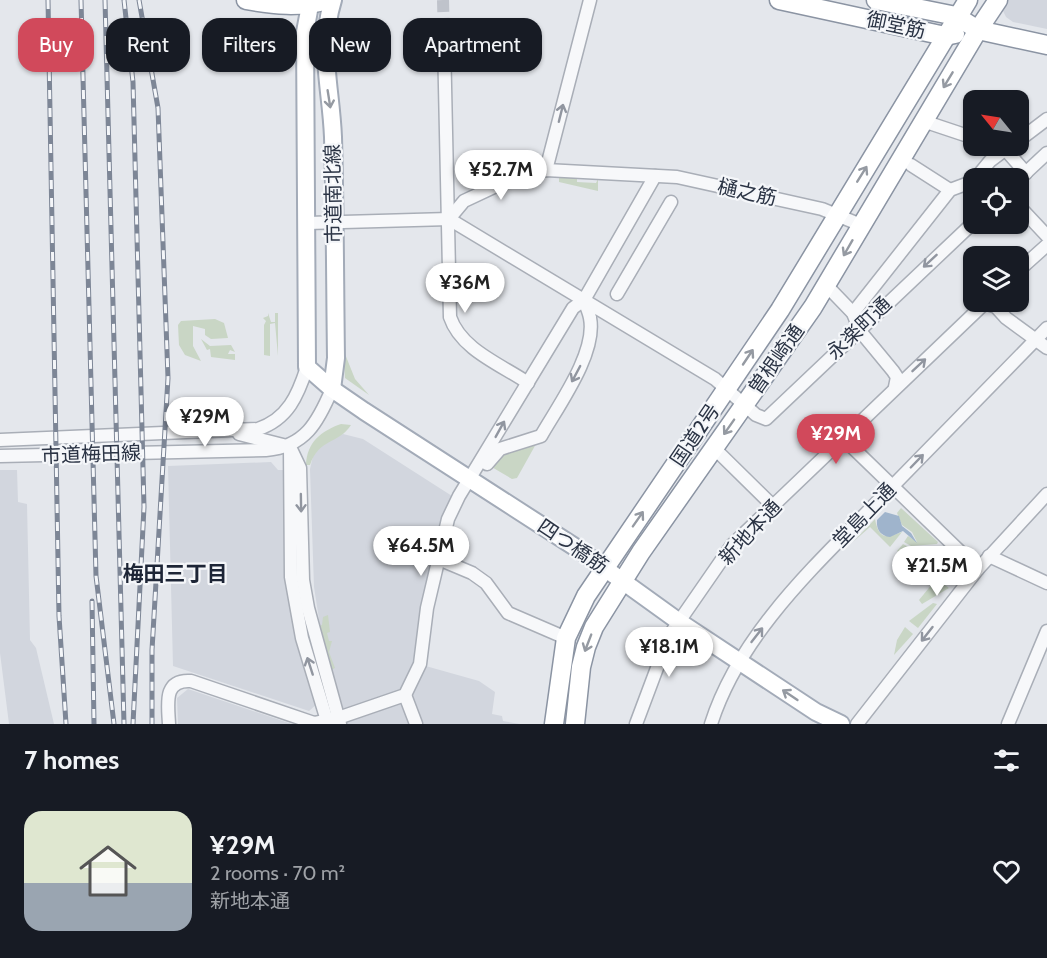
<!DOCTYPE html>
<html lang="en">
<head>
<meta charset="utf-8">
<style>
  body { margin:0; font-family:Cabin,"Noto Sans JP",sans-serif; background:#20242c; color:#f1f3f6; height:100vh; display:flex; flex-direction:column; font-size:22px; white-space:nowrap }
  * { box-sizing:border-box; margin:0 }
  p { font-size:20px; color:#9ea1a6 }
  .icon { flex:none; width:33px; height:33px; fill:none; stroke:currentColor; stroke-width:2; stroke-linecap:round; stroke-linejoin:round }
  .map { position:relative; height:724px; overflow:hidden }
  .sheet { display:flex; flex-direction:column; background:#171b24; flex:1 }
  .sheet>* { flex:none }
  .top-card { position:absolute; left:18px; top:18px; width:600px; height:54px; display:flex; gap:12px }
  .needle { width:39px; rotate:300deg }
  .tools { position:absolute; left:963px; top:90px; display:grid; gap:12px }
  .tools a { display:grid; place-items:center; width:66px; height:66px; border-radius:12px; background:#171b24; box-shadow:0 2px 4px #0004; font-size:30px }
  .price { position:absolute; translate:-50% -51px; padding:0 14px; border-radius:21px; background:#fff; color:#222; font-size:20px; line-height:39px; filter:drop-shadow(0 2px 3px #0008) }
  .price::after { content:''; position:absolute; left:50%; top:36px; width:18px; height:14px; margin-left:-9px; background:inherit; clip-path:polygon(0 0,100% 0,50% 100%) }
  .price.selected { background:#d1495b; color:#fff }
  ul { padding:0; list-style:none }
  li { display:flex; align-items:center; gap:18px; height:150px; padding:0 24px }
  li+li { border-top:2px solid #363941 }
  li span { display:grid; place-items:center; flex:none; width:168px; height:120px; border-radius:18px; color:#555 }
  li>.icon { margin-inline-start:auto }
  span .icon { width:72px; height:72px; fill:#fffc; stroke-width:1 }
  li b { font-size:26px }
  h2 { display:flex; justify-content:space-between; align-items:center; height:72px; padding:0 24px; font-size:26px }
  .pill { padding:0 21px; border-radius:18px; background:#171b24; box-shadow:0 2px 4px #0004; font-size:21px; line-height:54px }
  .pill.selected { background:#d1495b; color:#fff }
  .map>svg:first-child { display:block }
  .built { fill:#d2d6de }
  .green { fill:#c9d6c5 }
  .water { fill:#9fb4cc }
  .lines { fill:none; stroke-linecap:round; stroke-linejoin:round }
  .minor-tunnel { stroke:#bfc3cb; stroke-width:12; stroke-dasharray:12 6; stroke-linecap:butt }
  .minor-casing { stroke:#a9aeb7; stroke-width:15 }
  .major-casing { stroke:#a3abb8; stroke-width:20 }
  .highway-casing { stroke:#8b94a3; stroke-width:21 }
  .minor { stroke:#f7f8fa; stroke-width:12 }
  .major { stroke:#fff; stroke-width:16 }
  .highway { stroke:#fff; stroke-width:18 }
  .rail-casing { stroke:#7d8696; stroke-width:5 }
  .rail { stroke:#f4f6f9; stroke-width:3; stroke-dasharray:9; stroke-linecap:butt }
  .oneway { stroke:#959aa2 }
  .oneway2 { stroke:#9196a0 }
  .labels { text-anchor:middle; stroke-width:4.5; stroke-linejoin:round; paint-order:stroke }
  .street-label { font-size:20px; fill:#2b3445; stroke:#f4f6f9 }
  .neighbourhood-label { font-size:21px; font-weight:bold; fill:#1d2536; stroke:#f4f6f9 }
</style>
</head>
<body>
<div class="map">
<svg width="1047" height="724" viewBox="0 0 1047 724">
  <rect width="100%" height="100%" fill="#e4e7ec"/>
  <g class="built">
    <path d="M1006,0h41v29l-34,-7 -7,-5 -3,-6z"/>
    <path d="M343,434l20,5 89,57 -10,21 -27,146 64,18 16,11 -3,22 10,2 1,5 17,3h-180l6,-7 -23,-72 -9,-58 -4,-118 3,-13 11,-14z"/>
    <path d="M271,462l7,8h5l2,103 32,131 -8,7 -136,-45 -5,-200z"/>
    <path d="M0,470h17l1,32 9,2 3,136 6,8 18,76h-45l-9,-71z"/>
    <path d="M188,689l104,35h-114l-1,-26z"/>
  </g>
  <g class="green">
    <path d="M559,176l18,2v4l19,1 2,-4v12l-39,-9z"/>
    <path d="M268,313l3,9h4v-9h3v43l-3,-33 -5,1v32l-6,-1v-30l2,-4 -3,-3 5,-2z"/>
    <path d="M215,319l9,4 4,15 -17,1 -6,-4v-6l-12,-3v20l8,15 -16,-6 -6,-10 -1,-20 3,-4z"/>
    <path d="M201,339l9,7 21,-1 4,7 -5,-2 -2,4h7v6l-24,-3 -1,-8 -3,1z"/>
    <path d="M343,349l12,30 14,16 -24,-17z"/>
    <path d="M341,424l10,1c-12,19 -32,13 -41,40h-4c1,-23 15,-34 35,-41z"/>
    <path d="M536,444l-19,34 -5,1 -22,-13c12,-16 27,-18 46,-22z"/>
    <path d="M901,508l37,34 -1,2 -26,2 -7,-4 4,-6 9,6 -5,-10 -10,-7 -5,-12z"/>
    <path d="M875,519c4,21 11,19 27,13l-12,15 -20,-20 -17,15z"/>
    <path d="M903,544c18,12 46,-11 55,25l-5,14 -18,-14 5,2 6,-4 -2,-9 4,-5 -14,-1 -8,12 3,9 20,15 -27,16 -3,-4 14,-17 -1,-4 -35,-28z"/>
    <path d="M933,603l4,1 -19,24 -9,-7z"/>
    <path d="M328,615l2,17 -3,1 2,8h3l-3,11 6,16 -4,2 -12,-44 3,-1 1,-8z"/>
    <path d="M905,627l8,7 -19,21 3,-15z"/>
  </g>
  <path class="water" d="M885,512l14,4 3,10 9,7 6,10 -14,-12 -13,6c-9,-1 -14,-7 -13,-17z"/>
  <g class="lines">
    <path class="minor-tunnel" d="M443,0l1,40"/>
    <defs>
      <g id="minor">
        <path d="M444,40l6,277c11,33 52,48 78,66"/>
        <path d="M923,121l51,17"/>
        <path d="M1018,141l29,-22"/>
        <path d="M997,146l7,2 22,25"/>
        <path d="M911,165l39,25"/>
        <path d="M546,170l44,-170"/>
        <path d="M976,178l14,-17 20,-15"/>
        <path d="M1018,180l29,-27"/>
        <path d="M1018,205l29,31"/>
        <path d="M449,219l15,-18 64,-30 18,-1 131,7 145,32 39,16"/>
        <path d="M308,223l141,-4 266,160 41,36 10,4 208,-197"/>
        <path d="M1018,271l29,-26"/>
        <path d="M826,285l27,28 7,18 33,40 4,6 -2,10"/>
        <path d="M617,294l54,-92"/>
        <path d="M984,303l12,4 10,11 41,30"/>
        <path d="M853,313l97,-123 24,-9"/>
        <path d="M239,434l44,11"/>
        <path d="M0,440l258,-11c30,-10 40,-34 49,-62"/>
        <path d="M840,440l10,5 128,124"/>
        <path d="M290,447l10,21 3,112 5,28 32,116"/>
        <path d="M290,448l1,129 11,61 26,86"/>
        <path d="M714,448l59,58"/>
        <path d="M0,456l266,-6c39,-3 52,-28 66,-61"/>
        <path d="M487,464l13,-15 41,-13c17,-30 56,-83 49,-118 -1,-6 -4,-12 -6,-18"/>
        <path d="M989,556l58,27"/>
        <path d="M441,560l31,13 14,10 22,30 58,25"/>
        <path d="M405,695l11,29"/>
        <path d="M169,724c-1,-20 -6,-45 22,-43l123,42 24,-5 67,-23 15,-31 7,-56 21,-89 11,-23 114,-188 11,-8 71,-124"/>
        <path d="M636,724l33,-88 63,-91 254,-243"/>
        <path d="M711,724c29,-91 106,-160 171,-227 55,-56 110,-112 165,-169"/>
        <path d="M857,724l121,-155 69,-75"/>
        <path d="M1008,724l39,-93"/>
      </g>
      <g id="major">
        <path d="M311,0l-6,32 2,335 25,22 32,22 214,138 100,72 138,91 25,12"/>
        <path d="M332,389l4,-31c-1,-74 -1,-148 -3,-221 -2,-50 -15,-88 0,-137"/>
      </g>
      <g id="highway">
        <path d="M246,0c27,5 54,8 81,0"/>
        <path d="M779,0l166,36 10,-2"/>
        <path d="M876,0l80,16 22,14 69,15"/>
        <path d="M554,724l12,-86 20,-42 194,-286 188,-310"/>
        <path d="M575,724l6,-57 5,-20 8,-20 47,-75 172,-245 165,-277 20,-30"/>
      </g>
    </defs>
    <use href="#minor" class="minor-casing"/>
    <use href="#major" class="major-casing"/>
    <use href="#highway" class="highway-casing"/>
    <use href="#minor" class="minor"/>
    <use href="#major" class="major"/>
    <use href="#highway" class="highway"/>
    <defs>
      <g id="rail">
        <path d="M48,0l11,616 7,108"/>
        <path d="M81,0l15,576 18,148"/>
        <path d="M105,0l19,724"/>
        <path d="M124,0l9,82 11,425 -11,217"/>
        <path d="M139,0l19,108 10,270 -16,272v74"/>
        <path d="M92,601l2,123"/>
      </g>
    </defs>
    <use href="#rail" class="rail-casing"/>
    <use href="#rail" class="rail"/>
  </g>
  <defs><path id="oneway-shaft" d="M-6 0H5M1.5-3L5.5 0L1.5 3" fill="none" stroke-width="1.6" stroke-linecap="round" stroke-linejoin="round" transform="scale(1.5)"/></defs>
  <g class="oneway">
    <use href="#oneway-shaft" transform="translate(948 80) rotate(121)"/>
    <use href="#oneway-shaft" transform="translate(329 99) rotate(81)"/>
    <use href="#oneway-shaft" transform="translate(862 174) rotate(-58)"/>
    <use href="#oneway-shaft" transform="translate(848 248) rotate(120)"/>
    <use href="#oneway-shaft" transform="translate(748 357) rotate(-56)"/>
    <use href="#oneway-shaft" transform="translate(729 427) rotate(125)"/>
    <use href="#oneway-shaft" transform="translate(638 519) rotate(-55)"/>
    <use href="#oneway-shaft" transform="translate(588 643) rotate(111)"/>
    <use href="#oneway-shaft" transform="translate(790 695) rotate(-146)"/>
  </g>
  <g class="oneway2">
    <use href="#oneway-shaft" transform="translate(561 113) rotate(-76)"/>
    <use href="#oneway-shaft" transform="translate(930 261) rotate(137)"/>
    <use href="#oneway-shaft" transform="translate(919 365) rotate(-43)"/>
    <use href="#oneway-shaft" transform="translate(576 374) rotate(118)"/>
    <use href="#oneway-shaft" transform="translate(500 429) rotate(-61)"/>
    <use href="#oneway-shaft" transform="translate(917 461) rotate(-46)"/>
    <use href="#oneway-shaft" transform="translate(301 503) rotate(89)"/>
    <use href="#oneway-shaft" transform="translate(927 634) rotate(128)"/>
    <use href="#oneway-shaft" transform="translate(757 635) rotate(-52)"/>
    <use href="#oneway-shaft" transform="translate(310 666) rotate(-108)"/>
  </g>
  <g class="labels">
    <g class="street-label">
      <text transform="translate(896 25) rotate(12)" y="7">御堂筋</text>
      <text transform="translate(747 192) rotate(12)" y="7">樋之筋</text>
      <text transform="translate(333 194) rotate(-91)" y="7">市道南北線</text>
      <text transform="translate(859 328) rotate(-44)" y="7">永楽町通</text>
      <text transform="translate(776 359) rotate(-55)" y="7">曽根崎通</text>
      <text transform="translate(695 435) rotate(-56)" y="7">国道2号</text>
      <text transform="translate(91 454) rotate(-2)" y="7">市道梅田線</text>
      <text transform="translate(864 515) rotate(-46)" y="7">堂島上通</text>
      <text transform="translate(750 532) rotate(-47)" y="7">新地本通</text>
      <text transform="translate(573 546) rotate(34)" y="7">四つ橋筋</text>
    </g>
    <g class="neighbourhood-label">
      <text x="175" y="581">梅田三丁目</text>
    </g>
  </g>
</svg>
<div class="tools">
<a><svg class="needle" viewBox="-14 -14 28 28"><path d="M0-13l5 13h-10z" fill="#e53935"/><path d="M0 13l5-13h-10z" fill="#9ea1a6"/></svg></a>
<a><svg class="icon" aria-label="locate" viewBox="0 0 24 24"><circle cx="12" cy="12" r="6"/><path d="M12 2v4M12 18v4M2 12h4M18 12h4"/></svg></a>
<a><svg class="icon" aria-label="layers" viewBox="0 0 24 24"><path d="M12 4l9 5-9 5-9-5zM3 14l9 5 9-5"/></svg></a>
</div>
<b class="price" style="left:501px;top:201px">¥52.7M</b>
<b class="price" style="left:465px;top:314px">¥36M</b>
<b class="price" style="left:205px;top:448px">¥29M</b>
<b class="price selected" style="left:836px;top:465px">¥29M</b>
<b class="price" style="left:421px;top:577px">¥64.5M</b>
<b class="price" style="left:937px;top:597px">¥21.5M</b>
<b class="price" style="left:669px;top:678px">¥18.1M</b>
<div class="top-card">
<a class="pill selected">Buy</a>
<a class="pill">Rent</a>
<a class="pill">Filters</a>
<a class="pill">New</a>
<a class="pill">Apartment</a>
</div>
</div>
<section class="sheet">
<h2>7 homes<svg class="icon" aria-label="filters" viewBox="0 0 24 24"><path d="M4 7h16M4 17h16"/><circle cx="9" cy="7" r="2"/><circle cx="15" cy="17" r="2"/></svg></h2>
<ul>
<li><span style="background:linear-gradient(#dfe7d0 60%,#9aa5b1 0)"><svg class="icon" aria-label="home" viewBox="0 0 24 24"><path d="M3 11l9-7 9 7M6 9v11h12V9"/></svg></span><div><b>¥29M</b><p>2 rooms · 70 m²</p><p>新地本通</p></div><svg class="icon" aria-label="heart" viewBox="0 0 24 24"><path d="M12 20l-8-8c-3-5 5-10 8-4 3-6 11-1 8 4z"/></svg></li>
</ul>
</section>
</body>
</html>
